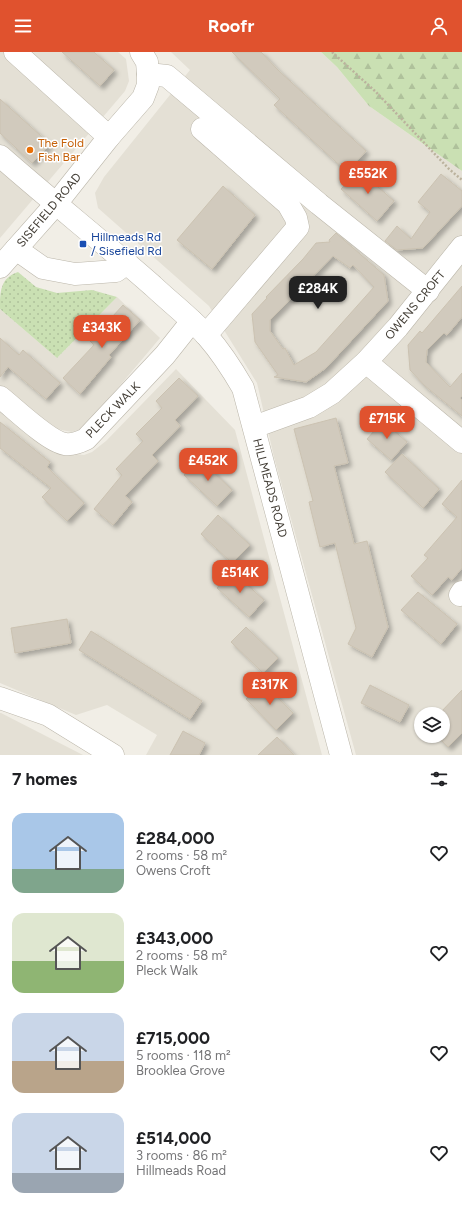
<!DOCTYPE html>
<html lang="en">
<head>
<meta charset="utf-8">
<style>
  body { margin:0; font-family:Figtree,sans-serif; background:#f6f6f6; color:#202124; height:100vh; display:flex; flex-direction:column; font-size:15px; white-space:nowrap }
  * { box-sizing:border-box; margin:0 }
  p { font-size:13px; color:#757577 }
  .icon { flex:none; width:22px; height:22px; fill:none; stroke:currentColor; stroke-width:2; stroke-linecap:round; stroke-linejoin:round }
  .map { position:relative; height:703px; overflow:hidden }
  .drawer { display:flex; flex-direction:column; background:#fff; flex:1 }
  .drawer>* { flex:none }
  .controls { position:absolute; left:414px; top:655px; display:grid; gap:8px }
  .controls a { display:grid; place-items:center; width:36px; height:36px; border-radius:50%; background:#fff; box-shadow:0 1px 3px #0004; font-size:20px }
  .price { position:absolute; translate:-50% -34px; padding:0 9px; border-radius:8px; background:#e0522e; color:#fff; font-size:13px; line-height:26px; filter:drop-shadow(0 1px 2px #0008) }
  .price::after { content:''; position:absolute; left:50%; top:24px; width:12px; height:9px; margin-left:-6px; background:inherit; clip-path:polygon(0 0,100% 0,50% 100%) }
  .price.current { background:#222; color:#fff }
  ul { padding:0; list-style:none }
  li { display:flex; align-items:center; gap:12px; height:100px; padding:0 12px }
  li span { display:grid; place-items:center; flex:none; width:112px; height:80px; border-radius:12px; color:#555 }
  li>.icon { margin-inline-start:auto }
  span .icon { width:48px; height:48px; fill:#fffc; stroke-width:1 }
  li b { font-size:17px }
  h2 { display:flex; justify-content:space-between; align-items:center; height:48px; padding:0 12px; font-size:17px }
  header { display:flex; justify-content:space-between; align-items:center; height:52px; padding:0 12px; background:#e0522e; color:#fff; font-size:18px; font-weight:700 }
  .map>svg:first-child { display:block }
  .residential { fill:#e4e0d5; fill-rule:evenodd }
  .grass { fill:url(#grass-dots) }
  .forest { fill:url(#forest-firs) }
  .building { fill:#d1cabd; stroke:#cbc2b1; fill-rule:evenodd; filter:url(#shadow) }
  .lines { fill:none; stroke-linecap:round; stroke-linejoin:round }
  .minor-casing { stroke:#bbb6aa; stroke-width:23 }
  .path { stroke:#bbb29d; stroke-width:2.5; stroke-dasharray:2 2; stroke-linecap:butt }
  .minor { stroke:#fff; stroke-width:22 }
  .food-dot { fill:#e8710a; stroke:#fff; stroke-width:1.5 }
  .transit-dot { fill:#1a4fb4; stroke:#fff; stroke-width:1.5 }
  .labels { text-anchor:middle; stroke-width:3; stroke-linejoin:round; paint-order:stroke }
  .food-label { font-size:12px; fill:#c56008; stroke:#fff; text-anchor:start }
  .street-label { font-size:12px; fill:#433e36; stroke:#fff }
  .transit-label { font-size:12px; fill:#164399; stroke:#fff; text-anchor:start }
</style>
</head>
<body>
<header><svg class="icon" aria-label="menu" viewBox="0 0 24 24"><path d="M4 6h16M4 12h16M4 18h16"/></svg>Roofr<svg class="icon" aria-label="person" viewBox="0 0 24 24"><circle cx="12" cy="8" r="4"/><path d="M4 21q1-7 8-7t8 7"/></svg></header>
<div class="map">
<svg width="462" height="703" viewBox="0 0 462 703">
  <defs>
    <pattern id="grass-dots" width="8" height="8" patternUnits="userSpaceOnUse"><rect width="8" height="8" fill="#cae0b3"/><path d="M2 2h.1M6 6h.1" fill="none" stroke="#afc19b" stroke-width="1.8" stroke-linecap="round"/></pattern>
    <pattern id="forest-firs" width="22" height="20" patternUnits="userSpaceOnUse"><rect width="22" height="20" fill="#cae0b3"/><path d="M5 1l3.5 6h-7zM16 11l3.5 6h-7z" fill="#afc19b"/></pattern>
    <filter id="shadow"><feDropShadow dx="3.5" dy="3.5" stdDeviation="2" flood-color="#0004"/></filter>
  </defs>
  <rect width="100%" height="100%" fill="#f1eee6"/>
  <g class="residential">
    <path d="M0,0h118l8,7 3,22 -4,10 -125,147z"/>
    <path d="M171,0h150l16,15 32,39 93,65v584h-106l-82,-298 -17,-74 -48,-77 -111,-98 -3,-15 9,-16 86,-107zM421,662h22v22h-22z"/>
    <path d="M117,245l43,41 -76,90 -12,4 -26,-5 -46,-38v-80l57,49z"/>
    <path d="M176,317l59,61 87,325h-176l11,-20 -50,-30 -31,10 -76,-32v-277l67,47 17,2 8,-3 14,-11z"/>
    <path d="M0,661h1l82,42h-83z"/>
  </g>
  <path class="grass" d="M18,220l18,15 21,6 35,-3 25,7 -60,61 -57,-49c0,-17 0,-31 18,-37z"/>
  <path class="forest" d="M321,0h141v119l-93,-65 -32,-39z"/>
  <g class="building">
    <path d="M62,0h32l20,18 -14,16z"/>
    <path d="M232,0h29l17,18 88,81 -19,21 -73,-67 6,-6z"/>
    <path d="M0,47l50,45 -18,19 -32,-30z"/>
    <path d="M359,118l35,31 -17,20 -36,-32z"/>
    <path d="M441,122l21,17v15l-39,42 -26,2 -12,-9 12,-15 14,13 19,-27 -12,-10z"/>
    <path d="M223,134l32,29 -43,54 -35,-29z"/>
    <path d="M336,181l48,42 4,26 -62,67 -20,14 -32,-5 4,-2 -23,-33 -3,-28 15,-16 -1,-1 37,-38 13,-16 14,-1 -1,-2zM333,204l17,12 3,-3 21,22 -58,65 -22,13 -9,-17 -2,1 -13,-18v-11z"/>
    <path d="M462,234v31l-15,18 -3,-2 -17,17 -1,12 24,25 12,-14v23l-2,2 2,2v16l-37,-30 -15,-16 -2,-25 12,-14 2,2z"/>
    <path d="M123,253l17,15 -31,35 2,2 -31,37 -17,-16 31,-33 -4,-4z"/>
    <path d="M0,286l19,17 4,-5 37,33 -14,16 -38,-32 -8,10z"/>
    <path d="M179,326l19,18 -23,24 5,6 -28,29 6,6 -33,35 7,6 -19,23 -19,-16 28,-34 -6,-6 27,-28 -7,-7 26,-26 -6,-7z"/>
    <path d="M336,366l12,45 -14,3 20,78 13,-3 21,86 -16,30 -24,-13 8,-16 -21,-85 -15,4 -11,-45 4,-1 -19,-72z"/>
    <path d="M383,369l24,21 -16,18 -24,-21z"/>
    <path d="M0,370l50,40 -3,5 37,36 -17,18 -25,-24 9,-9 -51,-40z"/>
    <path d="M402,402l37,35 -16,19 -38,-36z"/>
    <path d="M200,407l32,31 -15,16 -33,-31z"/>
    <path d="M462,428v88l-10,12 -4,-3 -16,18 -21,-19 17,-18 -4,-3 33,-38 -15,-13z"/>
    <path d="M218,463l32,30 -18,18 -31,-29z"/>
    <path d="M232,519l32,29 -15,17 -32,-29z"/>
    <path d="M418,540l39,32 -16,20 -40,-34z"/>
    <path d="M67,567l4,24 -56,10 -4,-25z"/>
    <path d="M246,575l32,31 -15,15 -32,-31z"/>
    <path d="M91,579l111,70 -12,18 -111,-69z"/>
    <path d="M263,630l30,31 -17,17 -30,-31z"/>
    <path d="M370,633l39,20 -9,17 -39,-19z"/>
    <path d="M462,638v43l-14,14 -11,-11h6v-22h-4z"/>
    <path d="M183,679l22,12 -6,12h-29z"/>
    <path d="M277,685l17,18h-36z"/>
  </g>
  <g class="lines">
    <defs>
      <g id="minor">
        <path d="M15,0l94,85"/>
        <path d="M148,22l19,2 152,128 109,87"/>
        <path d="M202,77l86,75 8,14 2,9 -92,108"/>
        <path d="M0,104c50,44 103,86 153,130 18,17 38,32 54,50 14,16 25,33 36,52l98,367"/>
        <path d="M16,197l27,19 32,6 41,-3 11,-8"/>
        <path d="M0,215l55,-62 54,-68 34,-39 5,-13v-11l-1,-12 -6,-10"/>
        <path d="M366,310l96,80"/>
        <path d="M0,345c14,11 49,45 65,47 7,1 15,-2 21,-5l79,-84 27,-34"/>
        <path d="M254,375l55,-20 23,-14 34,-31 32,-35 64,-80"/>
        <path d="M460,543l2,-3"/>
        <path d="M0,646l48,17 65,40"/>
      </g>
    </defs>
    <use href="#minor" class="minor-casing"/>
    <path class="path" d="M332,0l44,40 73,77 13,11"/>
    <use href="#minor" class="minor"/>
  </g>
  <circle class="food-dot" cx="30" cy="98" r="4"/>
  <rect class="transit-dot" x="79" y="188" width="8" height="8" rx="2"/>
  <g class="labels">
    <g class="food-label">
      <text x="38" y="95">The Fold<tspan x="38" dy="14">Fish Bar</tspan></text>
    </g>
    <g class="street-label">
      <text transform="translate(49 158) rotate(-50)" y="4">SISEFIELD ROAD</text>
      <text transform="translate(415 253) rotate(-50)" y="4">OWENS CROFT</text>
      <text transform="translate(113 358) rotate(-46)" y="4">PLECK WALK</text>
      <text transform="translate(270 436) rotate(75)" y="4">HILLMEADS ROAD</text>
    </g>
    <g class="transit-label">
      <text x="91" y="189">Hillmeads Rd<tspan x="91" dy="14">/ Sisefield Rd</tspan></text>
    </g>
  </g>
</svg>
<div class="controls">
<a><svg class="icon" aria-label="layers" viewBox="0 0 24 24"><path d="M12 4l9 5-9 5-9-5zM3 14l9 5 9-5"/></svg></a>
</div>
<b class="price" style="left:368px;top:143px">£552K</b>
<b class="price current" style="left:318px;top:258px">£284K</b>
<b class="price" style="left:102px;top:297px">£343K</b>
<b class="price" style="left:387px;top:388px">£715K</b>
<b class="price" style="left:208px;top:430px">£452K</b>
<b class="price" style="left:240px;top:542px">£514K</b>
<b class="price" style="left:270px;top:654px">£317K</b>
</div>
<section class="drawer">
<h2>7 homes<svg class="icon" aria-label="filters" viewBox="0 0 24 24"><path d="M4 7h16M4 17h16"/><circle cx="9" cy="7" r="2"/><circle cx="15" cy="17" r="2"/></svg></h2>
<ul>
<li><span style="background:linear-gradient(#a9c7e8 70%,#7fa58c 0)"><svg class="icon" aria-label="home" viewBox="0 0 24 24"><path d="M3 11l9-7 9 7M6 9v11h12V9"/></svg></span><div><b>£284,000</b><p>2 rooms · 58 m²</p><p>Owens Croft</p></div><svg class="icon" aria-label="heart" viewBox="0 0 24 24"><path d="M12 20l-8-8c-3-5 5-10 8-4 3-6 11-1 8 4z"/></svg></li>
<li><span style="background:linear-gradient(#dfe7d0 60%,#8fb573 0)"><svg class="icon" aria-label="home" viewBox="0 0 24 24"><path d="M3 11l9-7 9 7M6 9v11h12V9"/></svg></span><div><b>£343,000</b><p>2 rooms · 58 m²</p><p>Pleck Walk</p></div><svg class="icon" aria-label="heart" viewBox="0 0 24 24"><path d="M12 20l-8-8c-3-5 5-10 8-4 3-6 11-1 8 4z"/></svg></li>
<li><span style="background:linear-gradient(#c9d6e8 60%,#b9a48a 0)"><svg class="icon" aria-label="home" viewBox="0 0 24 24"><path d="M3 11l9-7 9 7M6 9v11h12V9"/></svg></span><div><b>£715,000</b><p>5 rooms · 118 m²</p><p>Brooklea Grove</p></div><svg class="icon" aria-label="heart" viewBox="0 0 24 24"><path d="M12 20l-8-8c-3-5 5-10 8-4 3-6 11-1 8 4z"/></svg></li>
<li><span style="background:linear-gradient(#c9d6e8 75%,#9aa5b1 0)"><svg class="icon" aria-label="home" viewBox="0 0 24 24"><path d="M3 11l9-7 9 7M6 9v11h12V9"/></svg></span><div><b>£514,000</b><p>3 rooms · 86 m²</p><p>Hillmeads Road</p></div><svg class="icon" aria-label="heart" viewBox="0 0 24 24"><path d="M12 20l-8-8c-3-5 5-10 8-4 3-6 11-1 8 4z"/></svg></li>
</ul>
</section>
</body>
</html>
